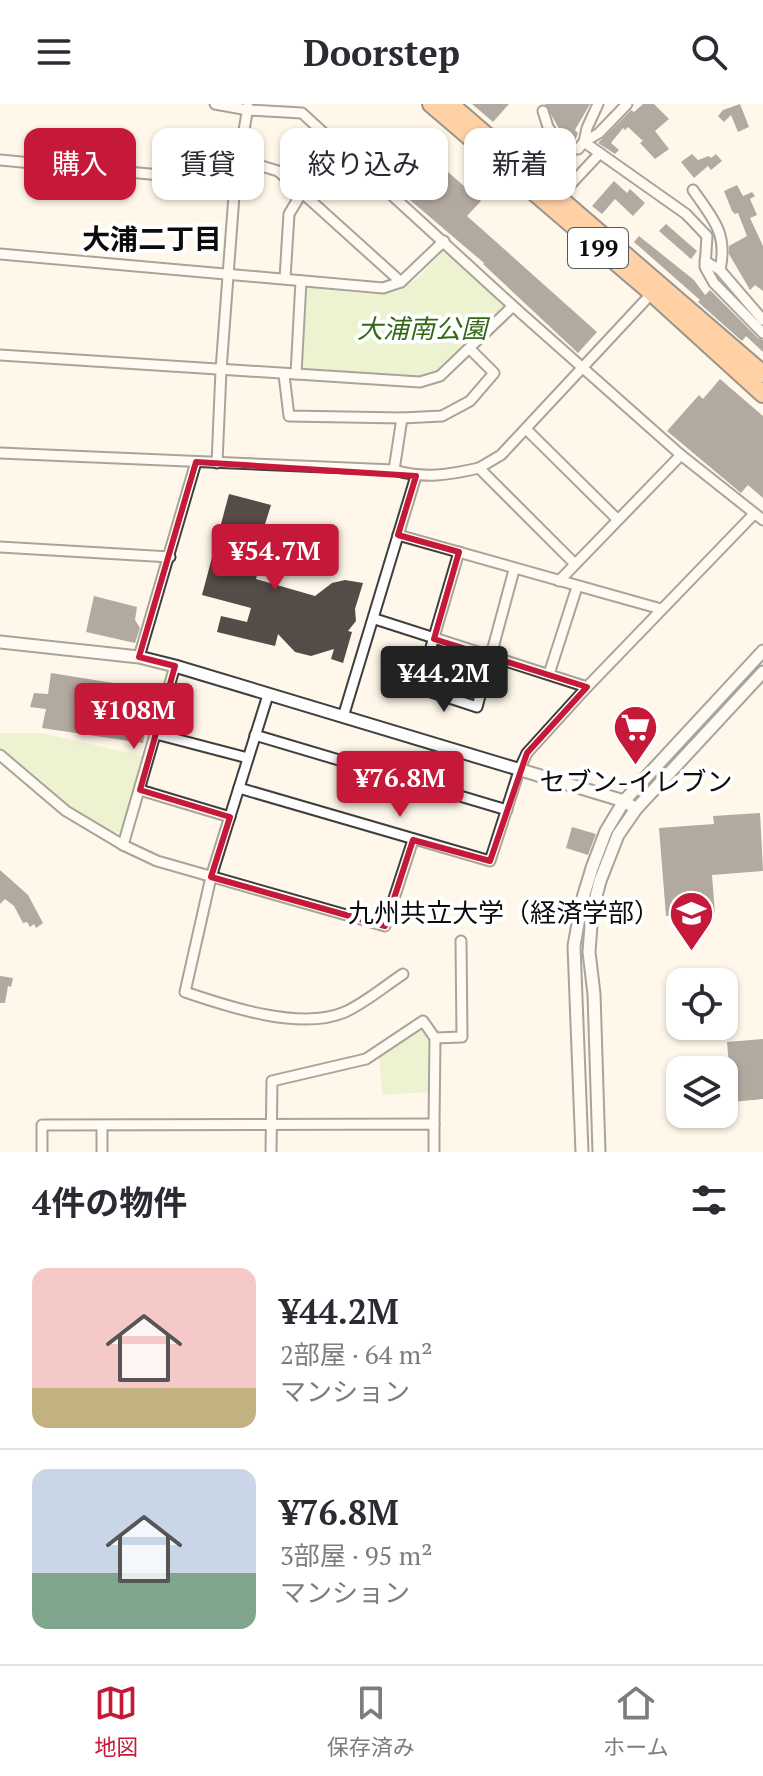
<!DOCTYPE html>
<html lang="ja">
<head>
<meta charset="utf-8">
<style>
  body { margin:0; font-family:"PT Serif","Noto Sans JP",serif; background:#f2f2f3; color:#2b2b33; height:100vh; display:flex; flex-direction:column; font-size:30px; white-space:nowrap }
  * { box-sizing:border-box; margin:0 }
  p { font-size:26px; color:#7c7c81 }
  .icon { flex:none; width:44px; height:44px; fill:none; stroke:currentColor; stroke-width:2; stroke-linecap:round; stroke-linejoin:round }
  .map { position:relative; height:1048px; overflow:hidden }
  .panel { display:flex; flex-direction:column; background:#fff; flex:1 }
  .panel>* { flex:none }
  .hud { position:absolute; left:24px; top:24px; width:716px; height:72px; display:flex; gap:16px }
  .fabs { position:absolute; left:666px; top:864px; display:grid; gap:16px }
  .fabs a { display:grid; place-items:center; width:72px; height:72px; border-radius:16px; background:#fff; box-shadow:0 2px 6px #0004; font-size:40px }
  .price { position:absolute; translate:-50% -68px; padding:0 18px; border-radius:8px; background:#c61939; color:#fff; font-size:26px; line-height:52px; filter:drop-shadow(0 2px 4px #0008) }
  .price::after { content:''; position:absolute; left:50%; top:48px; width:24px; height:18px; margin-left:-12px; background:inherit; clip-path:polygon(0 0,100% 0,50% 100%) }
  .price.active { background:#222; color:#fff }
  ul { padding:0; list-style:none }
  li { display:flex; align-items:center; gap:24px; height:200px; padding:0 32px }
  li+li { border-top:2px solid #e1e1e2 }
  li span { display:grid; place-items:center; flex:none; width:224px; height:160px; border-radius:16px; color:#555 }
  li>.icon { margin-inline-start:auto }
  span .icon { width:96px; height:96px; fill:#fffc; stroke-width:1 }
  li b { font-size:34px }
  h2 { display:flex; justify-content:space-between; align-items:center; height:96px; padding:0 32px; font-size:34px }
  .tag { padding:0 28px; border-radius:16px; background:#fff; box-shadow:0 2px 6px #0004; font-size:28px; line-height:72px }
  .tag.active { background:#c61939; color:#fff }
  header { display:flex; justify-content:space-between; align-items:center; height:104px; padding:0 32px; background:#fff; font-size:36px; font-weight:600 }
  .menu { display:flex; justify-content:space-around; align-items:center; height:112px; border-top:2px solid #e1e1e2; background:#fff; font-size:22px; color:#7c7c81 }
  .menu a { display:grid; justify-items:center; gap:4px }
  .menu .active { color:#c61939 }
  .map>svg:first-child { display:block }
  .green { fill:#d8ecb1 }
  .building { fill:#554b47 }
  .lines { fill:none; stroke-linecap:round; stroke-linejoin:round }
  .minor-casing { stroke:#3f3f3f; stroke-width:13 }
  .tertiary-casing { stroke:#3f3f3f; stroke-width:15 }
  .trunk-casing { stroke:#1d1d1d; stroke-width:20 }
  .minor { stroke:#fff; stroke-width:9 }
  .tertiary { stroke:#fff; stroke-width:11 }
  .trunk { stroke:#ffa251; stroke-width:16 }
  .marked { fill:none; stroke:#c61939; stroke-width:6; stroke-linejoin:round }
  .labels { text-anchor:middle; stroke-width:8; stroke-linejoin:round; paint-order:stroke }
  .shield { fill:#fff; stroke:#555; stroke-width:2 }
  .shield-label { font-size:24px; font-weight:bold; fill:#0c0c0c }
  .park-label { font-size:26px; font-style:italic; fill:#336817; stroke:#fff }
  .poi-label { font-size:26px; fill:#0c0c0c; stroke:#fff }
  .neighbourhood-label { font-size:28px; font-weight:bold; fill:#0c0c0c; stroke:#fff }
</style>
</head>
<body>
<header><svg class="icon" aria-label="menu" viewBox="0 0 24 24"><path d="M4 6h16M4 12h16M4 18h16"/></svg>Doorstep<svg class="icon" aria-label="search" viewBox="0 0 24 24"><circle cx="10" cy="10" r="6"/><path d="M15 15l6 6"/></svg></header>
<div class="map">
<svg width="763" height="1048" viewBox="0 0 763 1048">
  <rect width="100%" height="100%" fill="#fff8ea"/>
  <g class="green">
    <path d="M442,148h5l57,51v5c-23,24 -49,64 -83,68l-117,-6 -4,-4 5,-75 3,-4c25,2 68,12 90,3 18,-6 31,-25 44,-38z"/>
    <path d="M0,629h41l102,23 -21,75 -9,3 -51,-32 -62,-53z"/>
    <path d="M422,925l8,10 -1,53 -47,3 -3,-39z"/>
  </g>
  <g class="building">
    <path d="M472,0h37l-16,18z"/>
    <path d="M545,0h45l-15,26 3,3 -3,8 -10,-2z"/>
    <path d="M643,0h11l15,15 -14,12 14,18 -14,10 -15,-16 3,-2 -15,-14 -3,3 -2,-2 -12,15 8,7 -4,4 -17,-11 33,-33 3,2z"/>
    <path d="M740,0l9,23 -11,5 -7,-17 -7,7 -6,-6 5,-6z"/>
    <path d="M415,39l66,58 -14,15 130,116 -19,21 -95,-89 1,-1 -100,-85z"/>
    <path d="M692,50l6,6 11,-4 2,2 5,-4 6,7 -11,9 -3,-4 -14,12 -13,-16z"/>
    <path d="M614,77l13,12 3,-4 15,14 -12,13 -18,-17 -13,15 -10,-8z"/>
    <path d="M737,81l6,11 9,-4 3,4 -5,3 7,16 -7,3 13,28v45l-8,-6 -5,5 -21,-36v-8l18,-10 -9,-23 -3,1 -3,-3 -8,-20z"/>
    <path d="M666,120l31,27 -6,8 -32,-28z"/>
    <path d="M639,132l55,44 11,15 5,-5 48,48 5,2v12l-17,-16 -4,5 -25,-22 -19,-17 2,-2 -66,-58z"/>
    <path d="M720,275l43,37v82l-15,-13 -7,8 -74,-62 32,-36 4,4z"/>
    <path d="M229,390l42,11 -20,64 7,2 -2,8 59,17 17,-13 13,-3 18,3 -8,26 1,12 -8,10 4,1 -9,31 -12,-4 3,-10 -23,7 -16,-4 -17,-18 -3,12 -58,-14 4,-16 26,6 4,-14 -49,-13z"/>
    <path d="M94,492l43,11 -2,13 5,8 -5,15 -49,-11z"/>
    <path d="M51,569l100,16 -8,54 -101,-15 4,-19 -16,-2 4,-14 14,1z"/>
    <path d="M760,709l3,58 -51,4 3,38 -49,3 -7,-88 55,-4 -1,-8z"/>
    <path d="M572,723l24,7 -8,21 -22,-7z"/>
    <path d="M0,766l28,25 15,28 -7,5 -2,-4 -4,3 -3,-5 -4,1 -9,-17 -9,-7 -5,5z"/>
    <path d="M0,872l13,2 -2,9 -3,-1 -3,17h-5z"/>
    <path d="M763,935v60l-31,3 -5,-60z"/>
  </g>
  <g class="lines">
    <defs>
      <g id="minor">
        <path d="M215,0l33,6 54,3 211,193 168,149 82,65"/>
        <path d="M543,7l5,16 13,19 17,3 6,-7 102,72 21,22 -2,31 9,16 49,50"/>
        <path d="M584,38l15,-9 28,-29"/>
        <path d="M584,38l3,-14 11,-24"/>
        <path d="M238,55l40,12 123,111"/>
        <path d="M0,56l235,22"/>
        <path d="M693,86c20,29 35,43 27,80l-15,-9"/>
        <path d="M558,94l42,-45"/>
        <path d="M0,150l383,34 18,-6 43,-41"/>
        <path d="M720,166l43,50"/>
        <path d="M285,174l4,-64 14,-23"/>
        <path d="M0,251l420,27 20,-6 73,-70"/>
        <path d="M296,270l5,-93"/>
        <path d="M284,271l5,41 113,2 40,-2 28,-15 24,-28 -23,-23"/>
        <path d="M526,325l91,90"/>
        <path d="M0,349l394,17c30,9 55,5 85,-2"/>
        <path d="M217,359l4,-93 14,-188 13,-75"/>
        <path d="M394,366l8,-52"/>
        <path d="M398,431l263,74"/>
        <path d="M0,443l170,10"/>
        <path d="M459,448l-40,136 58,19 37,-137"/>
        <path d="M575,460l-96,-96 22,-13 151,-162"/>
        <path d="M559,477l122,-126"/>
        <path d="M375,515l212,68 167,-173"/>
        <path d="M139,553l57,-195"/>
        <path d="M549,570l28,-87"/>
        <path d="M268,591l-57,182 -26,115c44,15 116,39 160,20 20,-9 40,-26 58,-38"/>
        <path d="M343,613l73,-241"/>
        <path d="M156,630l92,24"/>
        <path d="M255,631l252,75"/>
        <path d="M0,651l66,56 57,34 34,16 228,65 28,-86"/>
        <path d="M239,684l251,73 30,-93 7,-15 60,-66"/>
        <path d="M140,686l90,27"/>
        <path d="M123,741l52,-179"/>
        <path d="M435,934l27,-1 -1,-96"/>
        <path d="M102,1022v26"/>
        <path d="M42,1048v-27l392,-1v28"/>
        <path d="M271,1048l1,-71 94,-22 57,-38 12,17 -1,86"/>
      </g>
      <g id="tertiary">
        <path d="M0,538l139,15 36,9 449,135 12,8"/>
        <path d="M582,1048l-8,-206 8,-45 10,-33 14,-37 18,-30 139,-150"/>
        <path d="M599,1048l-5,-158 -5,-42 3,-40 8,-31 18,-46 18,-26 127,-137"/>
      </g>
      <g id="trunk">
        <path d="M431,0l221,189 111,101"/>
        <path d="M450,0l313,270"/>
      </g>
    </defs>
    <use href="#minor" class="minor-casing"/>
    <use href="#tertiary" class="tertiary-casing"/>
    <use href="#trunk" class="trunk-casing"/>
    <use href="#minor" class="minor"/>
    <use href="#tertiary" class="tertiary"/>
    <use href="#trunk" class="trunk"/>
  </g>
  <path d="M0 0H763V1048H0ZM196,358l220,14 -18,59 61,17 -25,87 153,48 -60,66 -37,108 -77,-21 -28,86 -174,-49 19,-60 -90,-27 35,-124 -36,-9z" fill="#fff8ea" fill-opacity=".55" fill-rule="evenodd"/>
  <path class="marked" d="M196,358l220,14 -18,59 61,17 -25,87 153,48 -60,66 -37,108 -77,-21 -28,86 -174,-49 19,-60 -90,-27 35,-124 -36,-9z"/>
  <defs>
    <symbol id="supermarket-pin" viewBox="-11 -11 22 30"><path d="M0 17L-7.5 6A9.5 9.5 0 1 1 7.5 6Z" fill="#c61939" stroke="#fff"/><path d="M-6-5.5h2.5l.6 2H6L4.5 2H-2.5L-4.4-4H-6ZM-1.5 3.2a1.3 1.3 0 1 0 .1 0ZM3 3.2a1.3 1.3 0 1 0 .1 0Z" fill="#fff"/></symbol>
    <symbol id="university-pin" viewBox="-11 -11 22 30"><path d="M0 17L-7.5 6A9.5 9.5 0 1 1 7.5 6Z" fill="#c61939" stroke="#fff"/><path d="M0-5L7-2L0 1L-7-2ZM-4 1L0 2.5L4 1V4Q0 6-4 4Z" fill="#fff"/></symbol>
  </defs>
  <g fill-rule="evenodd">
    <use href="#supermarket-pin" x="610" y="598" width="51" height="69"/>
    <use href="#university-pin" x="666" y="784" width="51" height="69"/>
  </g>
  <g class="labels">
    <rect class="shield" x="568" y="124" width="60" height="40" rx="6"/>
    <g class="shield-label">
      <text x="598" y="152">199</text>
    </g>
    <g class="park-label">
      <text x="422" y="234">大浦南公園</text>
    </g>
    <g class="poi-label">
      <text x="636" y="687">セブン-イレブン</text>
      <text x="660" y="818" text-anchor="end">九州共立大学（経済学部）</text>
    </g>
    <g class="neighbourhood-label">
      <text x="152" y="145">大浦二丁目</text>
    </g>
  </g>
</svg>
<div class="fabs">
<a><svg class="icon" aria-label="locate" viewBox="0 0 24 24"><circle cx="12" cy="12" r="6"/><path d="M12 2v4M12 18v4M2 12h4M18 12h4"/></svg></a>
<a><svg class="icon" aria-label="layers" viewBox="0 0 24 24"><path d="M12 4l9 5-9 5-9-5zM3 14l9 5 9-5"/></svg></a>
</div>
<b class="price" style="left:275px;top:488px">¥54.7M</b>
<b class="price active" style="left:444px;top:610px">¥44.2M</b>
<b class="price" style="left:134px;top:647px">¥108M</b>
<b class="price" style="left:400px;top:715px">¥76.8M</b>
<div class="hud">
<a class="tag active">購入</a>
<a class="tag">賃貸</a>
<a class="tag">絞り込み</a>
<a class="tag">新着</a>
</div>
</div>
<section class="panel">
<h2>4件の物件<svg class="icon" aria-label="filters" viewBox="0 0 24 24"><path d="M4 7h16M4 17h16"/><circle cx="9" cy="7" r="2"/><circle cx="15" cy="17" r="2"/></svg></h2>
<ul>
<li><span style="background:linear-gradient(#f6c9c9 75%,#c2b280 0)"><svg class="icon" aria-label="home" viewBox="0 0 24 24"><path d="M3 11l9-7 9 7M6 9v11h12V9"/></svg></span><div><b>¥44.2M</b><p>2部屋 · 64 m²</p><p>マンション</p></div></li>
<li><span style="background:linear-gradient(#c9d6e8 65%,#7fa58c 0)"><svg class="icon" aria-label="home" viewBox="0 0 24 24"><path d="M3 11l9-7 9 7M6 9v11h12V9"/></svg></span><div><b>¥76.8M</b><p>3部屋 · 95 m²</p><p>マンション</p></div></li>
</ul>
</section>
<nav class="menu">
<a class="active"><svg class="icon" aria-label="map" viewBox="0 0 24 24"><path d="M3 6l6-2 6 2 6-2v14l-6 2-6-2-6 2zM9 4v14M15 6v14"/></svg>地図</a>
<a><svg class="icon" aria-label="saved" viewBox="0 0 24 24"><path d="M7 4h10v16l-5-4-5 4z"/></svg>保存済み</a>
<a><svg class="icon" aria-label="home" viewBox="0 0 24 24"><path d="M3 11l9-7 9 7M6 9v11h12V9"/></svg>ホーム</a>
</nav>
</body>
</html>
